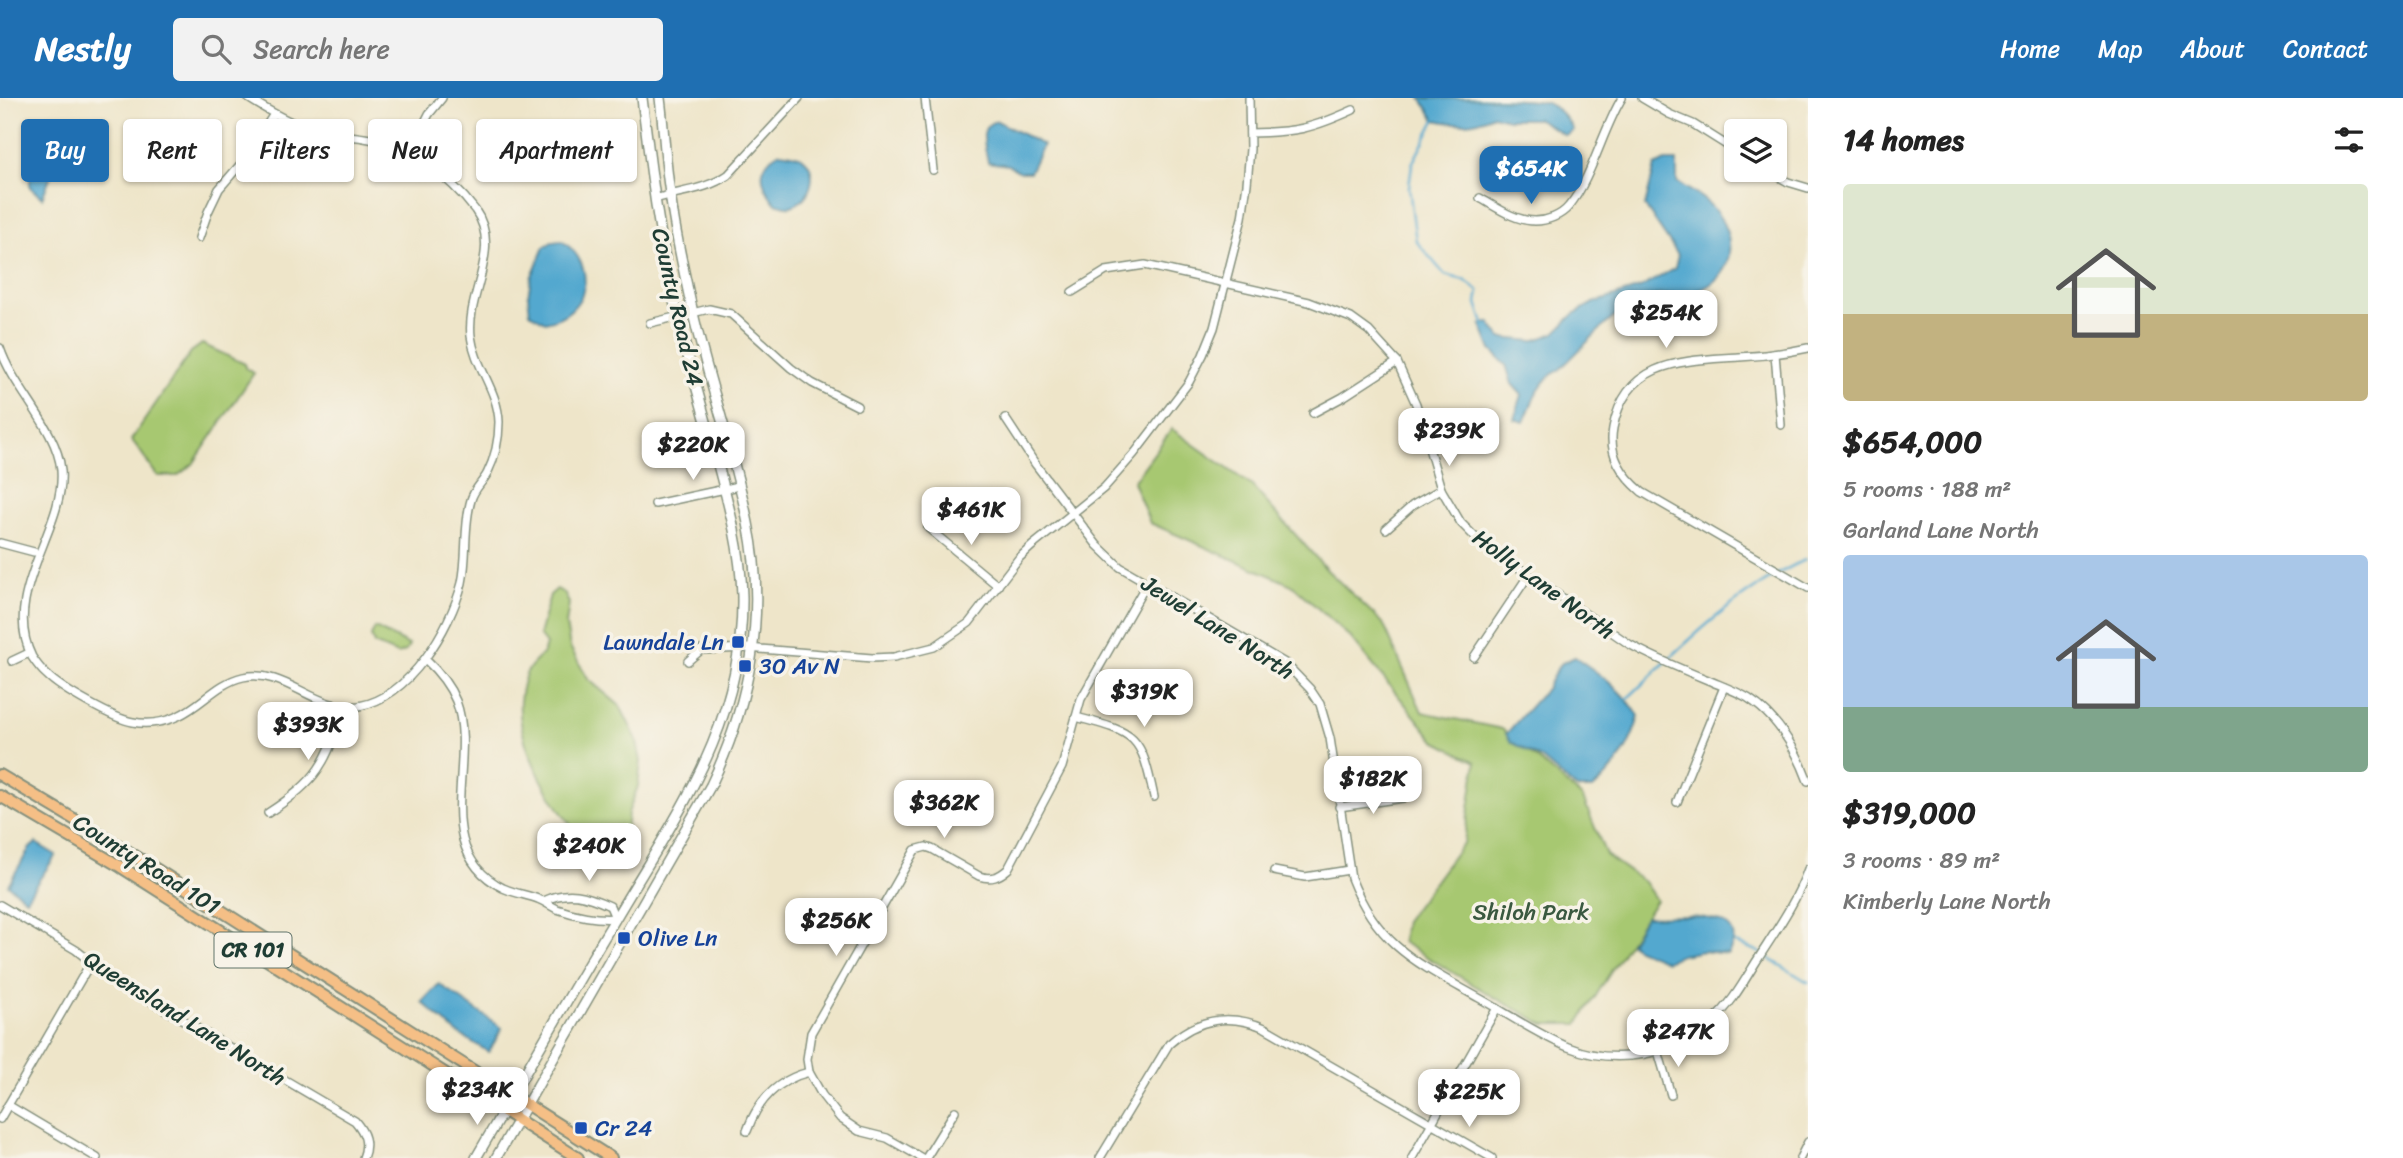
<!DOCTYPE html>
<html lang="en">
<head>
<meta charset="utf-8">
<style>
  body { margin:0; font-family:Sriracha,sans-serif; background:#f2f2f2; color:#222; height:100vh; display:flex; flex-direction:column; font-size:26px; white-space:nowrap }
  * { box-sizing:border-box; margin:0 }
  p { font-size:23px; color:#767676 }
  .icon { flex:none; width:38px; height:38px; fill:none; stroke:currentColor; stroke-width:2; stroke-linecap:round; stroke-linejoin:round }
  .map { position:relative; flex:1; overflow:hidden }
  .sheet { display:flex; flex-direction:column; background:#fff; width:595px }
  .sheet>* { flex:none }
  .guide { position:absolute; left:21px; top:21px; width:665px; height:63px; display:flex; gap:14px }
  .fabs { position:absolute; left:1724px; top:21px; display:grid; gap:14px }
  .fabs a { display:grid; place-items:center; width:63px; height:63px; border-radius:7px; background:#fff; box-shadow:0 2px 5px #0004; font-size:35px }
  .price { position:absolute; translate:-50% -60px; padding:0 16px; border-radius:14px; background:#fff; color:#222; font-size:23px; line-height:46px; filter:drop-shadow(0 2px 4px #0008) }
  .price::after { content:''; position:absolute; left:50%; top:42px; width:21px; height:16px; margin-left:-10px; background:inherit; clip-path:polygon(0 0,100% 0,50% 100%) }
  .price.selected { background:#1f6fb2; color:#fff }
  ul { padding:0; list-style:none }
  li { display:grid; align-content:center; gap:14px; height:371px; padding:0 35px }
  li span { display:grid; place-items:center; height:217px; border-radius:7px; color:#555 }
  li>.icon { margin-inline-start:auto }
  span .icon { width:126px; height:126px; fill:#fffc; stroke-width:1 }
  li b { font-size:30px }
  h2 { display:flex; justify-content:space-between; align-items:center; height:84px; padding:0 35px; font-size:30px }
  .pill { padding:0 24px; border-radius:7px; background:#fff; box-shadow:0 2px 5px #0004; font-size:24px; line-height:63px }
  .pill.selected { background:#1f6fb2; color:#fff }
  header { display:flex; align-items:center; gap:42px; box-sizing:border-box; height:98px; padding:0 35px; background:#1f6fb2; color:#fff }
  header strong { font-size:33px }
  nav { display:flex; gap:38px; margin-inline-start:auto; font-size:24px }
  .search { width:490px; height:63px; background:#f2f2f2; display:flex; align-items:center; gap:18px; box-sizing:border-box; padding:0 24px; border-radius:7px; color:#767676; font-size:26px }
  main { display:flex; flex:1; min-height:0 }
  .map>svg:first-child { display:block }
  .green { fill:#a7c871; stroke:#638252; stroke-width:2 }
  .water { fill:#53a8cf; stroke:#397282; stroke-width:2 }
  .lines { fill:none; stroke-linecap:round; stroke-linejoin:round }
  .stream { stroke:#53a8cf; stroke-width:2.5 }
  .minor-casing { stroke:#86917e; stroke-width:10 }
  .tertiary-casing { stroke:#86917e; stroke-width:12 }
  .primary-casing { stroke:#86917e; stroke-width:14 }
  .minor { stroke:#fff; stroke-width:7 }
  .tertiary { stroke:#fff; stroke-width:9 }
  .primary { stroke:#f5bf86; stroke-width:10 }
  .transit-dot { fill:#1a4fb4; stroke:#f7f3e8; stroke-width:2.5 }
  .labels { text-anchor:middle; stroke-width:7; stroke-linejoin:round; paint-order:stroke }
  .shield { fill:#f7f3e8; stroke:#60746a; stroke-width:2 }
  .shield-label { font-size:21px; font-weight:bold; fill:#1f3d34 }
  .street-label { font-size:23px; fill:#1f3d34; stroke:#f7f3e8 }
  .transit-label { font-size:23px; fill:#164399; stroke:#f7f3e8; text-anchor:start }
  .park-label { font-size:23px; fill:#3a5940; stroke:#f7f3e8 }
</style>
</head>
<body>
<header>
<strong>Nestly</strong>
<div class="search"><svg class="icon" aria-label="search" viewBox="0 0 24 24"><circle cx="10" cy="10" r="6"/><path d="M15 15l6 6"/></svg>Search here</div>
<nav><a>Home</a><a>Map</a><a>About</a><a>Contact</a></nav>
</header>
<main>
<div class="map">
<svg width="1808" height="1060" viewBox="0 0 1808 1060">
  <rect width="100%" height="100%" fill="#f7f3e8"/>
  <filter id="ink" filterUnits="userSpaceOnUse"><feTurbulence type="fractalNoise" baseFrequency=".0143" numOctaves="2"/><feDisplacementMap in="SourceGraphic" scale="14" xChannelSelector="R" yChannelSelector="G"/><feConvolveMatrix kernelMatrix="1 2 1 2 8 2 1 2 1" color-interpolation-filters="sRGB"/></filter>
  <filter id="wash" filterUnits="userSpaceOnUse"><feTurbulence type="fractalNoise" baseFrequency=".00686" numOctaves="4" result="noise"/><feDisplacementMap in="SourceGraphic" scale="28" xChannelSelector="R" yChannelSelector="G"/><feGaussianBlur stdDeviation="1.57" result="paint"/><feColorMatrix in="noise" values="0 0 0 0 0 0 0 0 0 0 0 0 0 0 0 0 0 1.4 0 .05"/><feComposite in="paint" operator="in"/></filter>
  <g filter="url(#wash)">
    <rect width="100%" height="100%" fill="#eee5c9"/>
    <g class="green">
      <path d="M202,246l43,20v4l9,5 -61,91 -16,12h-19c-11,-11 -16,-26 -27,-36l60,-88z"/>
      <path d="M1172,331l80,57 75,84 56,53 39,89 80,17 81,69 23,57 38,27 12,18 -78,124h-34l-47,-25 -95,-57 3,-21 59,-79 12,-80 -41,-21 -84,-103 -59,-53 -142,-62 -17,-41z"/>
      <path d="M557,491l7,4 5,10 -3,22 4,22 18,32 32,27 16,32 5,23 -3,25 -10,27 -4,37 -19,15c-37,-37 -89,-109 -85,-164 1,-9 4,-24 8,-31 7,-10 16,-14 18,-26l-7,-9 11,-40z"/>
      <path d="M375,530l34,17 -3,6 -9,3 -23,-10 -3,-8z"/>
    </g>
    <g class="water">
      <path d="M1421,0c27,0 106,0 126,5 13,6 19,15 26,27l-8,5 -27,-16h-30l-15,-4c-19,10 -36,10 -58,5z"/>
      <path d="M997,23l46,24 -13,27h-10l-12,-7 -20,-3c-3,-16 -11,-37 9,-41z"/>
      <path d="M780,54c6,1 16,2 21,5 20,11 10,45 -10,49 -5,1 -11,-2 -16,-3 -15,-20 -20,-37 5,-51z"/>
      <path d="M50,61l1,16 -9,23 -12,-11v-17z"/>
      <path d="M1665,63h12v21c10,7 22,13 31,21 27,25 32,68 -6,86 -19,9 -46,2 -63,11 -31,17 -55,47 -81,71 -19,8 -26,33 -34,51l-10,-3 8,-24 -10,-11 -6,-19 -15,-15 -10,-25 8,-3 12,16 32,3 22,-8 20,-20 19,-10 46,-15 35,-20 3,-13 -33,-49 10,-40z"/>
      <path d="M562,143c37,25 27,73 -17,81l-15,-9 -2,-17 3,-18 13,-31 8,-5z"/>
      <path d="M1575,559c24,16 48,34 64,59 -7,28 -24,54 -46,73h-16l-35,-30 -31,-17 -5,-8 40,-45 14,-25z"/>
      <path d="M36,745l20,12 -30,44 -18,-14 22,-37z"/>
      <path d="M1689,818c24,2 58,6 39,38l-25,-3 -22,4 -15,6 -31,-13 -5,-5 15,-26z"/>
      <path d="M439,886l63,44 -13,24 -33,-20 -34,-30z"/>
    </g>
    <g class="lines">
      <g class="stream">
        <path d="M1435,22l-23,44 -3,23 7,54 29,34 19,5 15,11 -2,12 7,21"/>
        <path d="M1627,601c54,-52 108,-107 178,-139"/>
        <path d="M1735,845l20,7 53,32"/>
      </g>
    </g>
  </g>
  <g filter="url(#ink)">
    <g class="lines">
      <defs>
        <g id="minor">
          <path d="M925,0l8,72"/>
          <path d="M1642,0l27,16 24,10 43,27"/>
          <path d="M1250,35c46,-1 61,-4 103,-23"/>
          <path d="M409,55l20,-39 13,-16"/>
          <path d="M1767,72l21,12 20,6"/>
          <path d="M1480,100c16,9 35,23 55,23 12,0 26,-5 34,-15 22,-26 34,-77 53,-108"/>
          <path d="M655,101c25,-8 51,-9 73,-24l71,-77"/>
          <path d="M199,140l9,-26 11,-23 26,-30 29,-45"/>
          <path d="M1072,194l34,-21 39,-6 164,37 42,16 18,13 28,31 19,42 25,85 20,34 16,16 152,105c25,14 52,25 79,36 14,6 28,11 40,18 30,19 48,51 60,83"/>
          <path d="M650,225l59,-14 22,5 60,54 21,15 45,23"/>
          <path d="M0,250c14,42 57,80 61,122 5,59 -61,123 -29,187 4,6 9,13 15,18 14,14 67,44 86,47 15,3 32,0 45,-6 24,-11 39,-33 65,-39 43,-9 73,36 116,29 51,-9 91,-77 103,-123 6,-28 1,-56 9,-83 3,-11 11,-17 16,-26 8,-16 12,-34 12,-52 -1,-32 -24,-55 -28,-86 -5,-42 32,-87 4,-126 -26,-34 -63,-62 -105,-71 -20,-4 -41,-4 -61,-10 -22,-7 -42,-19 -61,-31"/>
          <path d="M1808,250c-23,5 -45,8 -69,9 -55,4 -113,2 -126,71 -5,27 9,47 29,64l166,96"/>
          <path d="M1775,256l6,71"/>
          <path d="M1313,315l30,-16 54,-35"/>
          <path d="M1005,320l31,47 61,80 23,22 165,96 25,26 10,15 10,34 21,140c27,69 68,86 128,120 29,16 58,36 89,49 47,19 106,9 144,-26 19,-16 31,-38 44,-59 19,-30 40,-59 52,-93"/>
          <path d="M655,406l84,-18"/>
          <path d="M928,430l70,58"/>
          <path d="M1386,431l27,-24 28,-16"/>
          <path d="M0,445l34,9"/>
          <path d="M1474,559l54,-81"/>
          <path d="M425,561c13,12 24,25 31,42 23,61 -29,148 47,187 11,5 24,7 35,11 7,3 13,7 19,10 17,6 41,11 58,9"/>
          <path d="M12,563l17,-8"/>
          <path d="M688,563l13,-11 46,-2 125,10 22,-1 40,-10 35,-24 50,-65 13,-12 72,-58 30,-34 55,-72 14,-27 11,-27 28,-110 5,-34 3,-35 -1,-51"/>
          <path d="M1076,619c61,16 65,18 78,80"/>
          <path d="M1677,704l47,-115"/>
          <path d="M1339,709l64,-9"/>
          <path d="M268,715c50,-33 59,-49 75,-106"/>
          <path d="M1274,773l31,6 44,-7"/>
          <path d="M544,803c24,-12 42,-6 66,5l5,12"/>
          <path d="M0,807l76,45 34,27 245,144c10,12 14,22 8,37"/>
          <path d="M1658,953l13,44"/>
          <path d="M8,1007l89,53"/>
          <path d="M0,1021l91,-157"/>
          <path d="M747,1033c11,-31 30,-51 62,-59"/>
          <path d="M922,1060l-35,-20 -28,-7 -19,-13 -18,-23 -13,-23 -2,-13 4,-26 104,-183 11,-3 6,2 47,27c12,4 20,1 29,-7l54,-102 19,-68 66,-116"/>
          <path d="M926,1060l29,-47"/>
          <path d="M1100,1060l69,-114c29,-26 60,-31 96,-16l227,130"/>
          <path d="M1412,1060l85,-150"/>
          <path d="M1800,1060l8,-16"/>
        </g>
        <g id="tertiary">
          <path d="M476,1060c46,-79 91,-159 138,-237 62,-106 130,-195 128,-325 -1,-46 -13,-90 -25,-135 -13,-47 -27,-95 -39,-143 -18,-72 -27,-146 -36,-220"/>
          <path d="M496,1060l215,-373c39,-82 56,-172 37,-262 -14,-71 -39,-140 -55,-210 -9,-40 -18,-80 -23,-120 -5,-32 -6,-63 -10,-95"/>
        </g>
        <g id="primary">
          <path d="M0,677l121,72 490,311"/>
          <path d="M0,698l121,71 457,291"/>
        </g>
      </defs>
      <use href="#minor" class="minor-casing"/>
      <use href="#tertiary" class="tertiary-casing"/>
      <use href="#primary" class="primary-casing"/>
      <use href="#minor" class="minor"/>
      <use href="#tertiary" class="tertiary"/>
      <use href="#primary" class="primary"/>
    </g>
  </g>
  <g class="transit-dot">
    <rect x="731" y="537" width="14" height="14" rx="3.5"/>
    <rect x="738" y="561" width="14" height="14" rx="3.5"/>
    <rect x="617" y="833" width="14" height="14" rx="3.5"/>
    <rect x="574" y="1023" width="14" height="14" rx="3.5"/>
  </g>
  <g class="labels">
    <rect class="shield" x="214.5" y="834.5" width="77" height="35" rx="5"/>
    <g class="shield-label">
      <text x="253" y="859">CR 101</text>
    </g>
    <g class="street-label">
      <text transform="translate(678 209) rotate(77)" y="8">County Road 24</text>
      <text transform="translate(1544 486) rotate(36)" y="8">Holly Lane North</text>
      <text transform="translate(1218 529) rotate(32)" y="8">Jewel Lane North</text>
      <text transform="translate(147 766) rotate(32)" y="8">County Road 101</text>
      <text transform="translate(185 920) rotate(32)" y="8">Queensland Lane North</text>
    </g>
    <g class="transit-label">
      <text x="724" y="552" text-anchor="end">Lawndale Ln</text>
      <text x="759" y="576">30 Av N</text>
      <text x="638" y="848">Olive Ln</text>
      <text x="595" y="1038">Cr 24</text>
    </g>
    <g class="park-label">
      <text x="1531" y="822">Shiloh Park</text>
    </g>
  </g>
</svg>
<div class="fabs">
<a><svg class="icon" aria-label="layers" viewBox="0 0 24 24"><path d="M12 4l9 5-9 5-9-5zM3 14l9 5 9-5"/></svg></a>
</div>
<b class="price selected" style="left:1531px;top:108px">$654K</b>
<b class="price" style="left:1666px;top:252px">$254K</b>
<b class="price" style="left:1449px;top:370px">$239K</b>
<b class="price" style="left:693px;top:384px">$220K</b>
<b class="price" style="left:971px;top:449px">$461K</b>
<b class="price" style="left:1144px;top:631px">$319K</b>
<b class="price" style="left:308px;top:664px">$393K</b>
<b class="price" style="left:1373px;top:718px">$182K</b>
<b class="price" style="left:944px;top:742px">$362K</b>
<b class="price" style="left:589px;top:785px">$240K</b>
<b class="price" style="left:836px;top:860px">$256K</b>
<b class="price" style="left:1678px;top:971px">$247K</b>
<b class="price" style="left:477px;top:1029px">$234K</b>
<b class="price" style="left:1469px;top:1031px">$225K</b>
<div class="guide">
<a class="pill selected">Buy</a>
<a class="pill">Rent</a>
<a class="pill">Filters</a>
<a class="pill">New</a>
<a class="pill">Apartment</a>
</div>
</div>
<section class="sheet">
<h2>14 homes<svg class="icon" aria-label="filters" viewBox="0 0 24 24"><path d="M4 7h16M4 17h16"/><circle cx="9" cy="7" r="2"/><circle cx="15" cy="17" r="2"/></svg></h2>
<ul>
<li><span style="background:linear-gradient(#dfe7d0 60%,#c2b280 0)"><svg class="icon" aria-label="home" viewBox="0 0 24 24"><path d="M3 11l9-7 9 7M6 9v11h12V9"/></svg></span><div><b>$654,000</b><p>5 rooms · 188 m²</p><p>Garland Lane North</p></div></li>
<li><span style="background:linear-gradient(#a9c7e8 70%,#7fa58c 0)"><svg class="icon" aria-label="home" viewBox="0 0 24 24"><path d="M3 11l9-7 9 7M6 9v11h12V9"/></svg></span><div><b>$319,000</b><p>3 rooms · 89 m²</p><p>Kimberly Lane North</p></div></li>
</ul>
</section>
</main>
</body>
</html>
